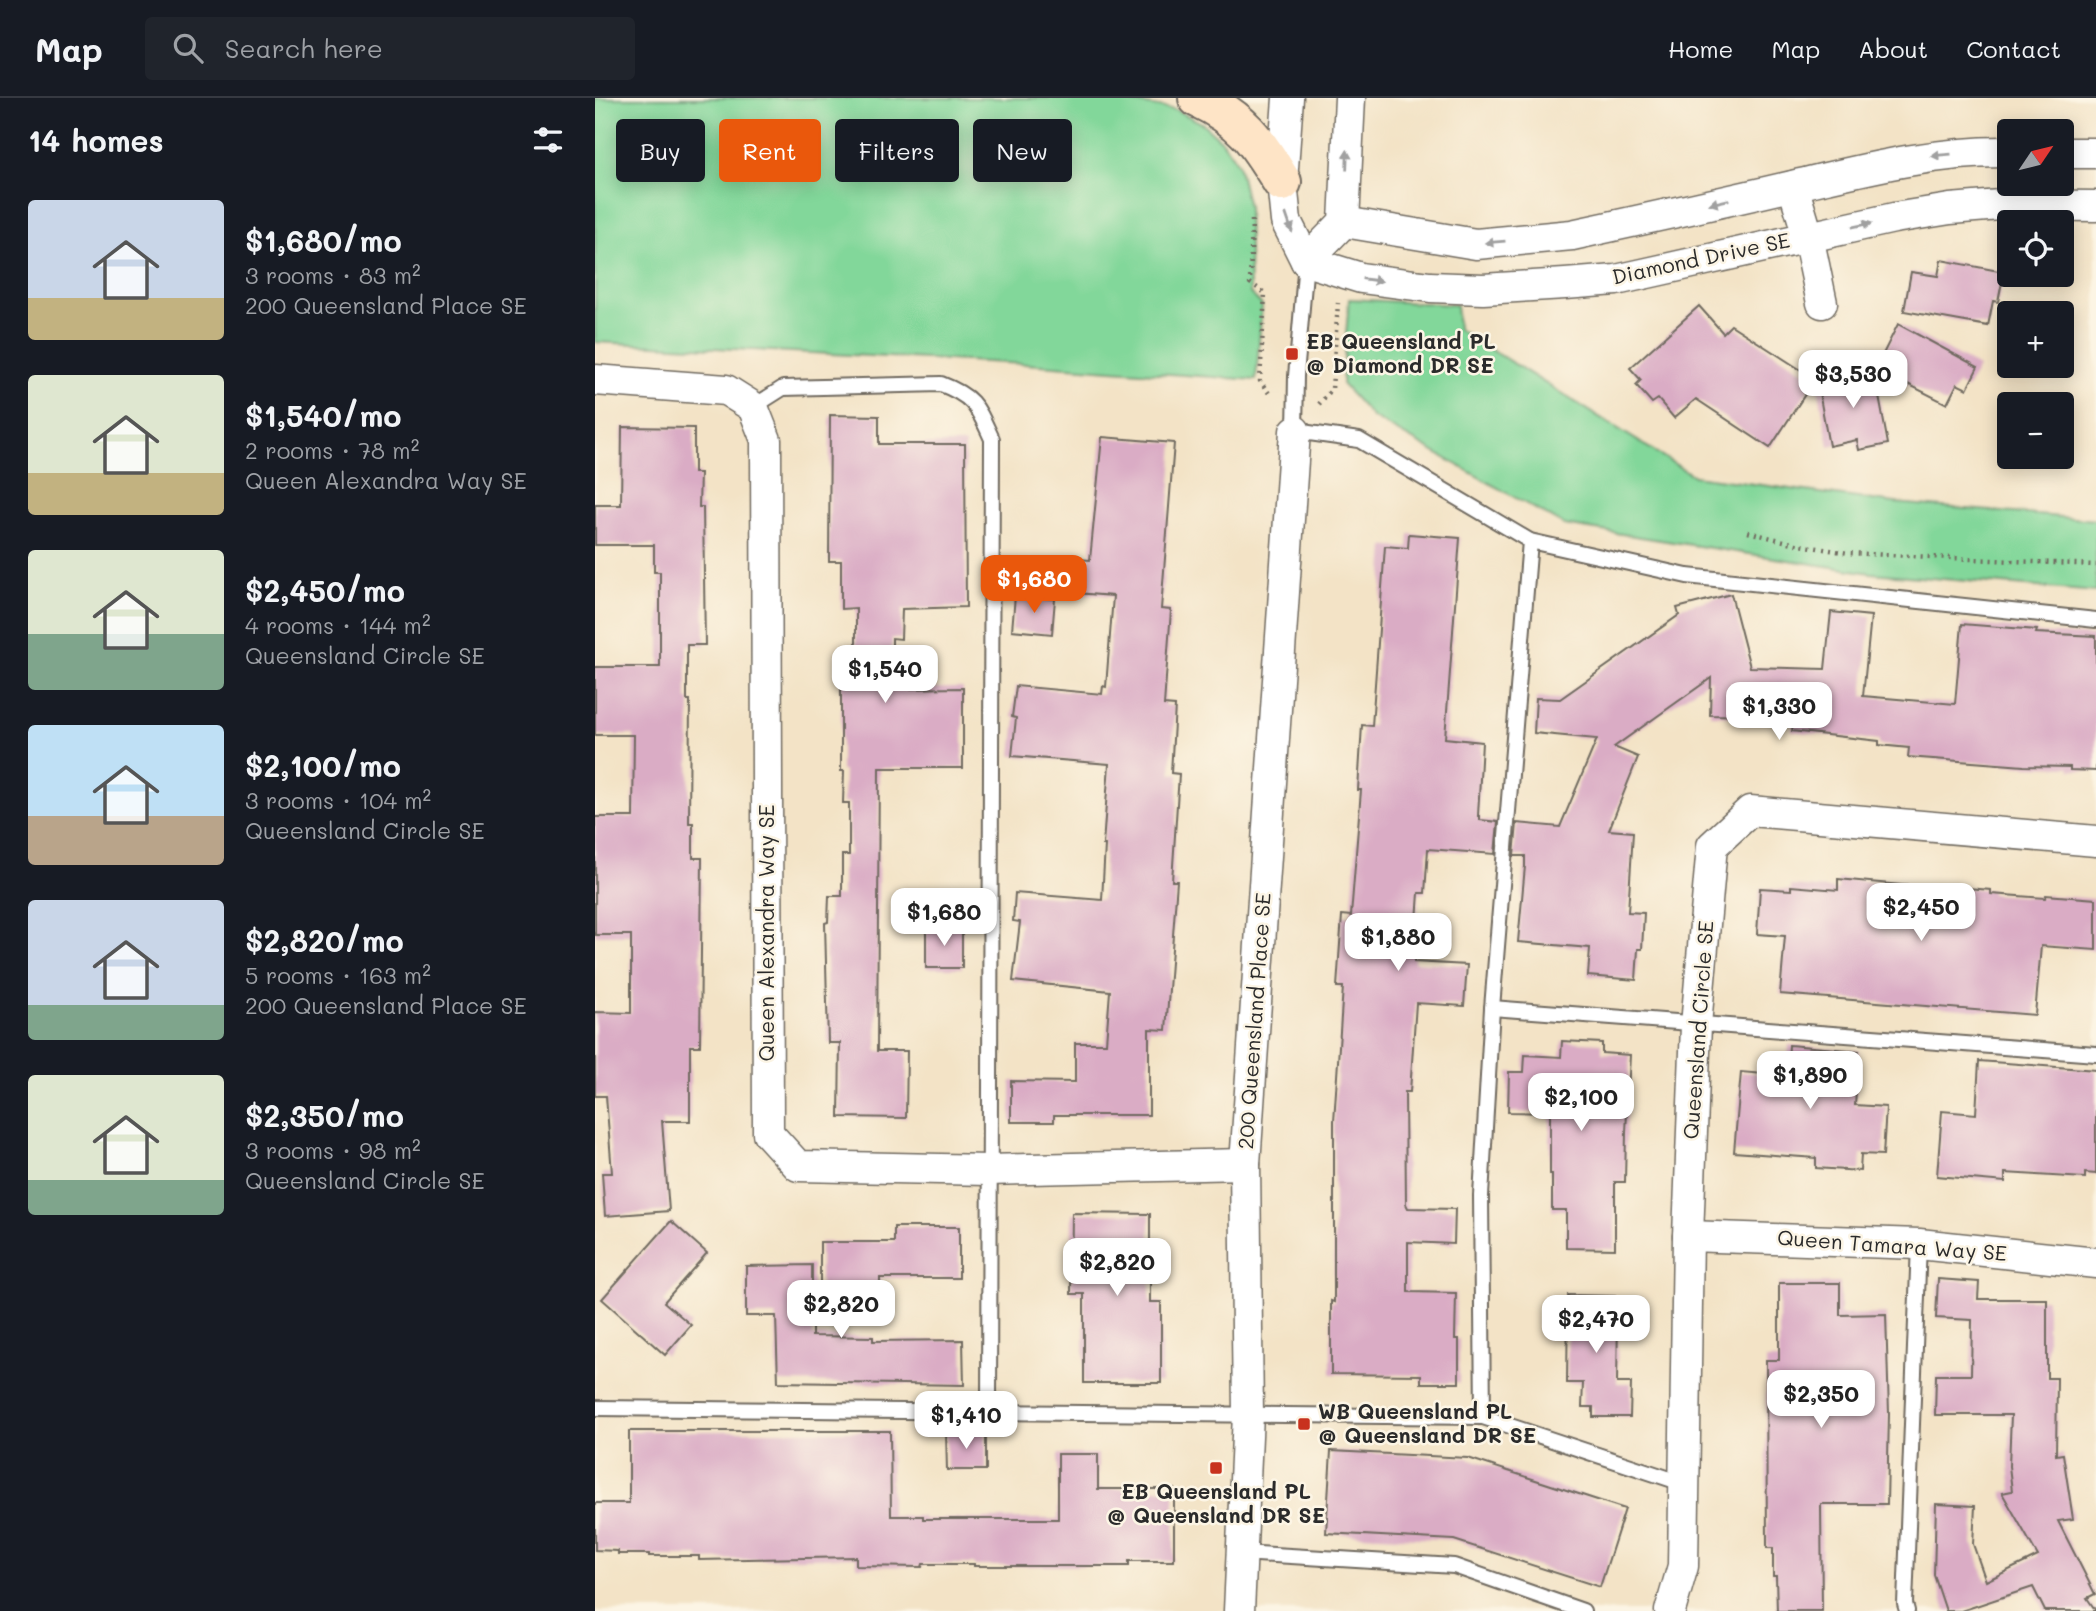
<!DOCTYPE html>
<html lang="en">
<head>
<meta charset="utf-8">
<style>
  body { margin:0; font-family:Mali,sans-serif; background:#20242c; color:#f1f3f6; height:100vh; display:flex; flex-direction:column; font-size:26px; white-space:nowrap }
  * { box-sizing:border-box; margin:0 }
  p { font-size:23px; color:#9ea1a6 }
  .icon { flex:none; width:38px; height:38px; fill:none; stroke:currentColor; stroke-width:2; stroke-linecap:round; stroke-linejoin:round }
  .map { position:relative; flex:1; overflow:hidden }
  .panel { display:flex; flex-direction:column; background:#171b24; width:595px }
  .panel>* { flex:none }
  .banner { position:absolute; left:21px; top:21px; width:665px; height:63px; display:flex; gap:14px }
  .needle { width:46px; rotate:55deg }
  .buttons { position:absolute; left:1402px; top:21px; display:grid; gap:14px }
  .buttons a { display:grid; place-items:center; width:77px; height:77px; border-radius:7px; background:#171b24; box-shadow:0 4px 18px #0003; font-size:35px }
  .price { position:absolute; translate:-50% -60px; padding:0 16px; border-radius:14px; background:#fff; color:#222; font-size:23px; line-height:46px; filter:drop-shadow(0 2px 4px #0008) }
  .price::after { content:''; position:absolute; left:50%; top:42px; width:21px; height:16px; margin-left:-10px; background:inherit; clip-path:polygon(0 0,100% 0,50% 100%) }
  .price.on { background:#ea580c; color:#fff }
  ul { padding:0; list-style:none }
  li { display:flex; align-items:center; gap:21px; height:175px; padding:0 28px }
  li span { display:grid; place-items:center; flex:none; width:196px; height:140px; border-radius:7px; color:#555 }
  li>.icon { margin-inline-start:auto }
  span .icon { width:84px; height:84px; fill:#fffc; stroke-width:1 }
  li b { font-size:30px }
  h2 { display:flex; justify-content:space-between; align-items:center; height:84px; padding:0 28px; font-size:30px }
  .chip { padding:0 24px; border-radius:7px; background:#171b24; box-shadow:0 4px 18px #0003; font-size:24px; line-height:63px }
  .chip.on { background:#ea580c; color:#fff }
  header { display:flex; align-items:center; gap:42px; box-sizing:border-box; height:98px; padding:0 35px; background:#171b24; border-bottom:2px solid #363941 }
  header strong { font-size:33px }
  nav { display:flex; gap:38px; margin-inline-start:auto; font-size:24px }
  .search { width:490px; height:63px; background:#20242c; display:flex; align-items:center; gap:18px; box-sizing:border-box; padding:0 24px; border-radius:7px; color:#9ea1a6; font-size:26px }
  main { display:flex; flex:1; min-height:0 }
  .map>svg:first-child { display:block }
  .green { fill:#82d79a; stroke:#568162; stroke-width:2 }
  .building { fill:#daacc5 }
  .lines { fill:none; stroke-linecap:round; stroke-linejoin:round }
  .service-casing { stroke:#716b61; stroke-width:18 }
  .minor-casing { stroke:#716b61; stroke-width:33 }
  .secondary-casing { stroke:#716b61; stroke-width:42 }
  .path { stroke:#716b61; stroke-width:4.5; stroke-dasharray:2 5; stroke-linecap:butt }
  .service { stroke:#fff; stroke-width:14 }
  .minor { stroke:#fff; stroke-width:30 }
  .secondary { stroke:#fee4c6; stroke-width:38 }
  .oneway { fill:#a0a0a0 }
  .poi-dot { fill:#c8321e; stroke:#fcf5e5; stroke-width:2.5 }
  .labels { text-anchor:middle; stroke-width:5; stroke-linejoin:round; paint-order:stroke }
  .street-label { font-size:21px; fill:#2b2b2b; stroke:#fcf5e5 }
  .poi-label { font-size:21px; font-weight:bold; fill:#2b2b2b; stroke:#fcf5e5; text-anchor:start }
</style>
</head>
<body>
<header>
<strong>Map</strong>
<div class="search"><svg class="icon" aria-label="search" viewBox="0 0 24 24"><circle cx="10" cy="10" r="6"/><path d="M15 15l6 6"/></svg>Search here</div>
<nav><a>Home</a><a>Map</a><a>About</a><a>Contact</a></nav>
</header>
<main>
<section class="panel">
<h2>14 homes<svg class="icon" aria-label="filters" viewBox="0 0 24 24"><path d="M4 7h16M4 17h16"/><circle cx="9" cy="7" r="2"/><circle cx="15" cy="17" r="2"/></svg></h2>
<ul>
<li><span style="background:linear-gradient(#c9d6e8 70%,#c2b280 0)"><svg class="icon" aria-label="home" viewBox="0 0 24 24"><path d="M3 11l9-7 9 7M6 9v11h12V9"/></svg></span><div><b>$1,680/mo</b><p>3 rooms · 83 m²</p><p>200 Queensland Place SE</p></div></li>
<li><span style="background:linear-gradient(#dfe7d0 70%,#c2b280 0)"><svg class="icon" aria-label="home" viewBox="0 0 24 24"><path d="M3 11l9-7 9 7M6 9v11h12V9"/></svg></span><div><b>$1,540/mo</b><p>2 rooms · 78 m²</p><p>Queen Alexandra Way SE</p></div></li>
<li><span style="background:linear-gradient(#dfe7d0 60%,#7fa58c 0)"><svg class="icon" aria-label="home" viewBox="0 0 24 24"><path d="M3 11l9-7 9 7M6 9v11h12V9"/></svg></span><div><b>$2,450/mo</b><p>4 rooms · 144 m²</p><p>Queensland Circle SE</p></div></li>
<li><span style="background:linear-gradient(#bfe0f5 65%,#b9a48a 0)"><svg class="icon" aria-label="home" viewBox="0 0 24 24"><path d="M3 11l9-7 9 7M6 9v11h12V9"/></svg></span><div><b>$2,100/mo</b><p>3 rooms · 104 m²</p><p>Queensland Circle SE</p></div></li>
<li><span style="background:linear-gradient(#c9d6e8 75%,#7fa58c 0)"><svg class="icon" aria-label="home" viewBox="0 0 24 24"><path d="M3 11l9-7 9 7M6 9v11h12V9"/></svg></span><div><b>$2,820/mo</b><p>5 rooms · 163 m²</p><p>200 Queensland Place SE</p></div></li>
<li><span style="background:linear-gradient(#dfe7d0 75%,#7fa58c 0)"><svg class="icon" aria-label="home" viewBox="0 0 24 24"><path d="M3 11l9-7 9 7M6 9v11h12V9"/></svg></span><div><b>$2,350/mo</b><p>3 rooms · 98 m²</p><p>Queensland Circle SE</p></div></li>
</ul>
</section>
<div class="map">
<svg width="1501" height="1513" viewBox="0 0 1501 1513">
  <rect width="100%" height="100%" fill="#fcf5e5"/>
  <filter id="ink" filterUnits="userSpaceOnUse"><feTurbulence type="fractalNoise" baseFrequency=".0143" numOctaves="2"/><feDisplacementMap in="SourceGraphic" scale="14" xChannelSelector="R" yChannelSelector="G"/><feConvolveMatrix kernelMatrix="1 2 1 2 8 2 1 2 1" color-interpolation-filters="sRGB"/></filter>
  <filter id="wash" filterUnits="userSpaceOnUse"><feTurbulence type="fractalNoise" baseFrequency=".00686" numOctaves="4" result="noise"/><feDisplacementMap in="SourceGraphic" scale="28" xChannelSelector="R" yChannelSelector="G"/><feGaussianBlur stdDeviation="1.57" result="paint"/><feColorMatrix in="noise" values="0 0 0 0 0 0 0 0 0 0 0 0 0 0 0 0 0 1.4 0 .05"/><feComposite in="paint" operator="in"/></filter>
  <g filter="url(#wash)">
    <rect width="100%" height="100%" fill="#f3e3c6"/>
    <g class="green">
      <path d="M0,0h511l70,12 26,13 20,18 16,23 10,43 2,86 12,12 -6,75 -231,-16 -430,-22z"/>
      <path d="M754,201l107,6 2,24 236,147 201,27 201,17v72l-225,-19 -307,-48 -192,-108 -30,-33z"/>
    </g>
    <g id="blocks">
      <g class="building">
        <path d="M1346,162l63,12 -6,30 -5,-1 -5,25 -84,-15 7,-39 27,4z"/>
        <path d="M1104,208l24,27 8,-8 84,54 -45,69 -74,-49 -22,19 -16,-19 -6,4 -16,-18 5,-5 -11,-12z"/>
        <path d="M1303,226l80,43 -11,22 -10,-5 -10,20 -71,-36z"/>
        <path d="M1279,272l14,74 -29,6 -2,-10 -28,6 -12,-65z"/>
        <path d="M235,317l49,1v28h86l1,163 -64,2 -1,30 -9,-1v51l71,-1v80h-84l-2,283h30l-1,67 -67,-1 1,-74h-12l-3,-120 3,-1 1,-26h13v-41h7v-52h-6l1,-32h-3v-112h15v-51l-15,1v-48h-12z"/>
        <path d="M27,329l72,1v45h6l-1,34h4l2,138h-18v55h3l-1,123h4v35h9l-2,188h-10v75h-28l7,90 -64,5 -3,-43h10l-6,-77h-11v-84l36,1v-78h-36v-118h38l1,-82h-39v-68h65v-95h-6v-27h-59v-40h26z"/>
        <path d="M507,339l72,6 -13,166 10,1 -7,95 11,1 -4,67 8,1 -7,107h5l-11,149 -17,-1v86h-95v7h-43v-41l64,1v-39h31l4,-52 -97,-10 7,-59 -7,-1 2,-28 87,7 3,-55h-2l6,-81 -97,-8 4,-38 -4,-1 4,-31 86,8 1,-8 3,1 7,-91 -37,-3 3,-34 11,1z"/>
        <path d="M814,436l51,4 -15,200 37,4 -4,74h2v4l18,2 -3,32 -67,-5 -3,44h-6l-5,69 53,3 -3,41 -48,-3 -6,89h-5l1,112 2,4 47,1 -1,35 -46,-2v50l48,1 -1,46h4v44h-38v-8l-90,-1v-73l3,1v-181l9,-134h-6l5,-72 9,1 10,-126h-3l4,-65 10,1 13,-180 23,2z"/>
        <path d="M1136,496l19,73 75,2 6,-57 40,4 -8,80 92,8 7,-80 75,6 -1,3 60,3v135l-26,-1v-3l-46,-1 -116,-9 1,-9 -30,-3v-4l-87,-10 2,-14 -84,-2 1,-37 -97,69 24,10 -29,73 24,2 -5,80 16,1 -2,36h-4l-2,31 -48,-4 2,-28 -72,-6 7,-76v-10h-11l3,-33 43,4 37,-88 -63,-6 2,-35 24,1 119,-84 -2,-7z"/>
        <path d="M420,498l40,3 -3,35 -40,-4z"/>
        <path d="M1243,781l105,10v-3l48,4v4l54,4 1,-3 50,4v51l-55,-4 -6,69 -255,-21 5,-58 -28,-2 3,-46 31,2v-4l47,4z"/>
        <rect x="331" y="829" width="36" height="41"/>
        <path d="M967,943l40,2v10l28,2 -4,77 -1,50h-10v67l-49,-1v-38h-14v-36h-2v-61l-42,-1 1,-40h15l1,-17 36,2z"/>
        <path d="M1194,947l70,6 -4,54 31,2 -3,48 -22,-1 -1,17 -44,-3v-10l-82,-6 7,-80 46,4z"/>
        <path d="M1384,963l117,9v104l-11,-1v5l-80,-5v9l-68,-6 5,-65 34,3z"/>
        <path d="M477,1115l78,1v88h11v81h-77v-89h-13z"/>
        <path d="M76,1123l36,32 -43,49 27,23 -26,30 -63,-56z"/>
        <path d="M299,1129h65v51h-79v9h-60v-45h74z"/>
        <path d="M217,1167v71l61,1v4l90,-1 1,45 -186,-3 -2,-66h-30v-50z"/>
        <path d="M1343,1181l41,3 -1,17h69v79h10l-1,77 7,-1 10,65 -15,2 37,73 -8,4 9,13h-51l-12,-24 -72,24h-15l-12,-36 2,-71 39,2 -2,38 13,37 52,-25 -36,-63 10,-2 -3,-25 2,-51h-76l1,-40h35l1,-55 -36,-2z"/>
        <path d="M1184,1185h61v32l46,-1 3,100 -2,90h-66l1,107h-45l-1,-35h-3v-28h-6l-1,-188h13z"/>
        <path d="M973,1197l47,1 1,19h2l-1,68h14l-1,34h-37v-10h-11l1,-24h-16z"/>
        <path d="M34,1333h261l1,85h32v3h135v-65h40v35h76v72h-45v5h-155v-2h-51l-1,3 -66,-1v-9l-157,3v-4h-50v-2h-31v-3l-23,-1v-47h34z"/>
        <path d="M351,1334h40v38h-39z"/>
        <path d="M736,1353l137,7 157,51 -25,78 -146,-47 -128,-7z"/>
      </g>
    </g>
  </g>
  <g filter="url(#ink)">
    <use href="#blocks" fill-opacity="0" stroke="#716b61" stroke-width="2"/>
    <g class="lines">
      <defs>
        <g id="service">
          <path d="M711,163l-10,115 -1,55 64,9 171,101 157,35 409,44"/>
          <path d="M158,309l30,-19 158,-4c34,13 36,23 51,55l-3,972"/>
          <path d="M897,910l604,46"/>
          <path d="M0,1310l888,9 202,67"/>
          <path d="M888,1319l-2,-221 11,-188 38,-467"/>
          <path d="M646,1455l213,13 129,45"/>
          <path d="M1312,1513l-2,-7 14,-360"/>
        </g>
        <g id="minor">
          <path d="M693,0l-6,84 4,39 20,40 55,17 69,9 53,2 82,-5 51,-4 278,-62 56,-9 50,-4 96,1"/>
          <path d="M1466,55h35"/>
          <path d="M1198,88l15,50 14,67"/>
          <path d="M749,124l132,22 96,-9c74,-16 147,-32 220,-49 73,-17 142,-35 217,-34"/>
          <path d="M711,163l38,-39 6,-124"/>
          <path d="M0,282l131,10 27,17 13,33 2,693 30,33 190,4 257,-6"/>
          <path d="M1093,1138l231,8 177,19"/>
          <path d="M644,1513l9,-197 -3,-250 50,-733"/>
          <path d="M1075,1513l13,-45 5,-330 8,-211 16,-179 38,-35 346,30"/>
        </g>
        <path id="secondary" d="M603,0c46,22 58,42 84,84"/>
      </defs>
      <use href="#service" class="service-casing"/>
      <use href="#minor" class="minor-casing"/>
      <use href="#secondary" class="secondary-casing"/>
      <g class="path">
        <path d="M657,122l-2,63 15,10 -5,88 11,15"/>
        <path d="M724,306l13,-15 6,-86"/>
        <path d="M1153,434l52,13 48,8 248,12"/>
      </g>
      <use href="#service" class="service"/>
      <use href="#minor" class="minor"/>
      <use href="#secondary" class="secondary"/>
    </g>
    <defs><path id="oneway-solid" d="M-6-.8H1V-3.2L6.5 0L1 3.2V.8H-6Z" transform="scale(1.75)"/></defs>
    <g class="oneway">
      <use href="#oneway-solid" transform="translate(1346 57) rotate(175)"/>
      <use href="#oneway-solid" transform="translate(752 62) rotate(-88)"/>
      <use href="#oneway-solid" transform="translate(1124 104) rotate(167)"/>
      <use href="#oneway-solid" transform="translate(694 125) rotate(71)"/>
      <use href="#oneway-solid" transform="translate(1267 127) rotate(-12)"/>
      <use href="#oneway-solid" transform="translate(900 144) rotate(175)"/>
      <use href="#oneway-solid" transform="translate(777 182) rotate(8)"/>
    </g>
  </g>
  <g class="poi-dot">
    <rect x="690" y="249" width="14" height="14" rx="3.5"/>
    <rect x="702" y="1319" width="14" height="14" rx="3.5"/>
    <rect x="614" y="1363" width="14" height="14" rx="3.5"/>
  </g>
  <g class="labels">
    <g class="street-label">
      <text transform="translate(1106 161) rotate(-12)" y="7">Diamond Drive SE</text>
      <text transform="translate(172 835) rotate(-90)" y="7">Queen Alexandra Way SE</text>
      <text transform="translate(660 923) rotate(-86)" y="7">200 Queensland Place SE</text>
      <text transform="translate(1104 932) rotate(-86)" y="7">Queensland Circle SE</text>
      <text transform="translate(1297 1148) rotate(4)" y="7">Queen Tamara Way SE</text>
    </g>
    <g class="poi-label">
      <text x="711" y="251">EB Queensland PL<tspan x="711" dy="24">@ Diamond DR SE</tspan></text>
      <text x="723" y="1321">WB Queensland PL<tspan x="723" dy="24">@ Queensland DR SE</tspan></text>
      <text x="621" y="1401" text-anchor="middle">EB Queensland PL<tspan x="621" dy="24">@ Queensland DR SE</tspan></text>
    </g>
  </g>
</svg>
<div class="buttons">
<a><svg class="needle" viewBox="-14 -14 28 28"><path d="M0-13l5 13h-10z" fill="#e53935"/><path d="M0 13l5-13h-10z" fill="#9ea1a6"/></svg></a>
<a><svg class="icon" aria-label="locate" viewBox="0 0 24 24"><circle cx="12" cy="12" r="6"/><path d="M12 2v4M12 18v4M2 12h4M18 12h4"/></svg></a>
<a>+</a>
<a>−</a>
</div>
<b class="price" style="left:1258px;top:312px">$3,530</b>
<b class="price on" style="left:439px;top:517px">$1,680</b>
<b class="price" style="left:290px;top:607px">$1,540</b>
<b class="price" style="left:1184px;top:644px">$1,330</b>
<b class="price" style="left:1326px;top:845px">$2,450</b>
<b class="price" style="left:349px;top:850px">$1,680</b>
<b class="price" style="left:803px;top:875px">$1,880</b>
<b class="price" style="left:1215px;top:1013px">$1,890</b>
<b class="price" style="left:986px;top:1035px">$2,100</b>
<b class="price" style="left:522px;top:1200px">$2,820</b>
<b class="price" style="left:246px;top:1242px">$2,820</b>
<b class="price" style="left:1001px;top:1257px">$2,470</b>
<b class="price" style="left:1226px;top:1332px">$2,350</b>
<b class="price" style="left:371px;top:1353px">$1,410</b>
<div class="banner">
<a class="chip">Buy</a>
<a class="chip on">Rent</a>
<a class="chip">Filters</a>
<a class="chip">New</a>
</div>
</div>
</main>
</body>
</html>
